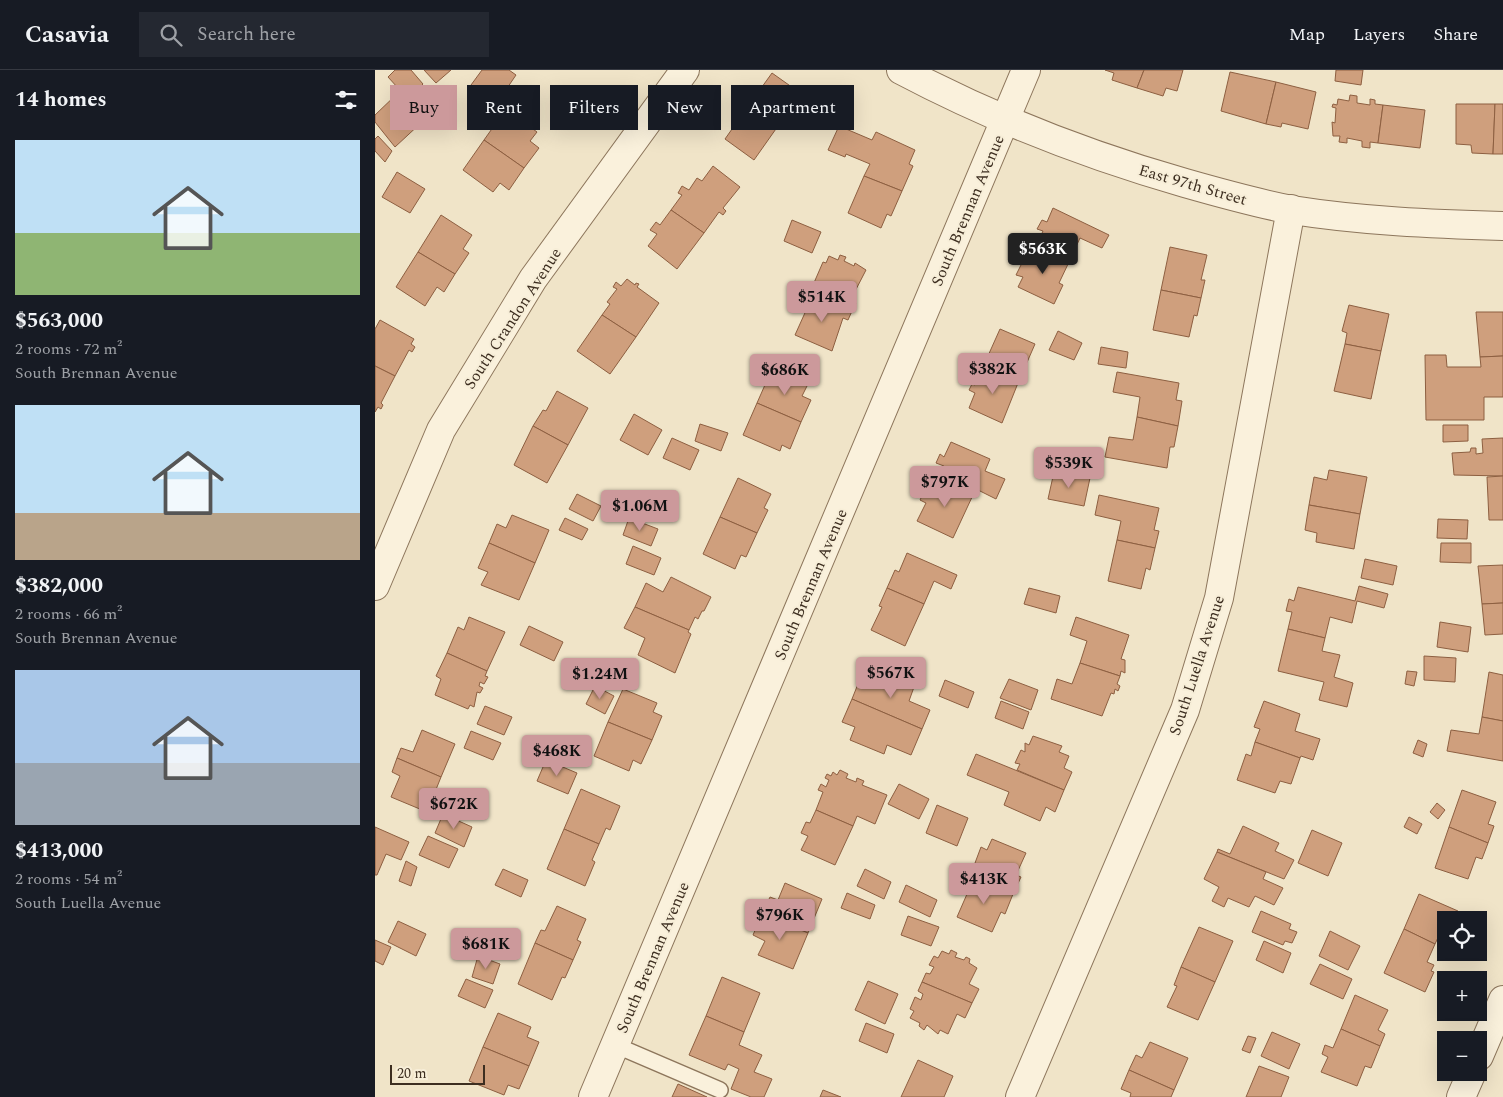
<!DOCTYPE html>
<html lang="en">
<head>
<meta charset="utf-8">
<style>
  body { margin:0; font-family:Spectral,serif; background:#242831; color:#f1f3f6; height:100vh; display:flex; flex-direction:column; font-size:19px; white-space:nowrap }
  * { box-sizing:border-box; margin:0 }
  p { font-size:16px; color:#9ea1a6 }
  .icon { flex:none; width:28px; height:28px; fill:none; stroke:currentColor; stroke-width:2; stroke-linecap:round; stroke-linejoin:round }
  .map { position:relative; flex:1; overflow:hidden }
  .side { display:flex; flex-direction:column; background:#171b24; width:375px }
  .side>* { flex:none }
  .top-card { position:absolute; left:15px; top:15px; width:475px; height:45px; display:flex; gap:10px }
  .tools { position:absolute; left:1062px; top:841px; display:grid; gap:10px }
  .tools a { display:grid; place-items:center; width:50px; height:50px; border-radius:0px; background:#171b24; box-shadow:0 5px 20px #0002; font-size:25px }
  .scale { position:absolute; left:15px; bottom:12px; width:95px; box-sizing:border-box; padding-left:5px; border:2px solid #3d2e20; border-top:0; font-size:14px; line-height:18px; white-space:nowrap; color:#3d2e20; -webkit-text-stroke:4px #f7eed8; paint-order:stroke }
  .price { position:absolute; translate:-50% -42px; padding:0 11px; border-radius:5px; background:#cc999b; color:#111; font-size:16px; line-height:32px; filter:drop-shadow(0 1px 2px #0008) }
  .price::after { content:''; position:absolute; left:50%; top:30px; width:15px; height:11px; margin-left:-8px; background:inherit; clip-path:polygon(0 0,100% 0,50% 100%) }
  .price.active { background:#222; color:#fff }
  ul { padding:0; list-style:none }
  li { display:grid; align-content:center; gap:10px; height:265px; padding:0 15px }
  li span { display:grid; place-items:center; height:155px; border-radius:0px; color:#555 }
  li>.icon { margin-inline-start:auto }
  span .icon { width:90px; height:90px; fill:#fffc; stroke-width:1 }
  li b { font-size:21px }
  h2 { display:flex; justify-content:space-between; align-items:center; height:60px; padding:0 15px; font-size:21px }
  .chip { padding:0 18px; border-radius:0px; background:#171b24; box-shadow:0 5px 20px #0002; font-size:18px; line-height:45px }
  .chip.active { background:#cc999b; color:#111 }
  header { display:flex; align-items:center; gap:30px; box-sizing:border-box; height:70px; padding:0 25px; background:#171b24; border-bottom:1px solid #363941 }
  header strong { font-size:24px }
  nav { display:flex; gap:28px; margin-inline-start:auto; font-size:18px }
  .search { width:350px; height:45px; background:#242831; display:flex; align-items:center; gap:12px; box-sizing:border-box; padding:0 18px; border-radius:0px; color:#9ea1a6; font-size:19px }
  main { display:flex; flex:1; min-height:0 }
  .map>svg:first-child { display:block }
  .building { fill:#cf9f7d; stroke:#8d5f41 }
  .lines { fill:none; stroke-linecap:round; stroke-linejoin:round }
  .service-casing { stroke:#8d765c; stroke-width:18 }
  .minor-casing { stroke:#8d765c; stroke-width:30 }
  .service { stroke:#faf1dc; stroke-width:15 }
  .minor { stroke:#faf1dc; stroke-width:28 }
  .labels { text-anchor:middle; stroke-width:4; stroke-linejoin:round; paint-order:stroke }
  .street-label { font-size:16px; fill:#3d2e20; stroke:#f7eed8 }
</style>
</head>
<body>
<header>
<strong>Casavia</strong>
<div class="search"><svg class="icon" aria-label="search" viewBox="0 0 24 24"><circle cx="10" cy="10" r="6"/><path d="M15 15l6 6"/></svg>Search here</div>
<nav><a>Map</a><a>Layers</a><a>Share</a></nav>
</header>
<main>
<section class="side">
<h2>14 homes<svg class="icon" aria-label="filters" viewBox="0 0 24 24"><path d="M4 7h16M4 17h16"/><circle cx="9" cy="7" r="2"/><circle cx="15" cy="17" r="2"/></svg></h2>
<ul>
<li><span style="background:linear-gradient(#bfe0f5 60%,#8fb573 0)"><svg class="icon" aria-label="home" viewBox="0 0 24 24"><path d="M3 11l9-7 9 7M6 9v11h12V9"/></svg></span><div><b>$563,000</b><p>2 rooms · 72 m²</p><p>South Brennan Avenue</p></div></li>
<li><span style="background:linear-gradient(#bfe0f5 70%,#b9a48a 0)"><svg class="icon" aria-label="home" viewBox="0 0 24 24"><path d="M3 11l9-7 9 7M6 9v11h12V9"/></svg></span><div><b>$382,000</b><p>2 rooms · 66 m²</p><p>South Brennan Avenue</p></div></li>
<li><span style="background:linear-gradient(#a9c7e8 60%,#9aa5b1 0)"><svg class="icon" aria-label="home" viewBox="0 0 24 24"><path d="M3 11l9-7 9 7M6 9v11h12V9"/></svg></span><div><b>$413,000</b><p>2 rooms · 54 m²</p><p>South Luella Avenue</p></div></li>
</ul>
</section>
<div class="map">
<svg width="1128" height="1027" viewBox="0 0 1128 1027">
  <rect width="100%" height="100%" fill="#f0e4c8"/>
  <g class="building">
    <path d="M20,0h16l12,14 -15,15 -20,-22z"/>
    <path d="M49,0h27l-15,13z"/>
    <path d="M107,0h27l7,5 -19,28 -26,-18z"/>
    <path d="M730,0h39l-7,18 -25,-8 2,-7z"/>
    <path d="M769,0h39l-6,21 -11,-3 -3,8 -26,-8z"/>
    <path d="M961,0h27l-2,15 -26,-4z"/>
    <path d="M855,2l46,10 -10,42 -45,-13z"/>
    <path d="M397,3l31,22 -6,8 4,2 -4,4 -4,-3 -15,20 -29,-21z"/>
    <path d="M901,12l40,10 -8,37 -26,-6 -1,4 -15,-3z"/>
    <path d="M23,23l24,29 -27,25 -20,-25v-7z"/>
    <path d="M975,25l7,1v7l13,2v-6l5,1v4l8,1 -5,38 -8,-1v6l-8,-1v-6l-15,-3v5l-8,-1 1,-6h-7l-1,-14 3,1 1,-15 -4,-1 1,-3 4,1 1,-6 11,2z"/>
    <path d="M1081,34h39l-2,50 -21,-1 -1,-8 -15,-1z"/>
    <path d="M1120,34h8v50h-10z"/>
    <path d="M374,35l29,21 -24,34 -29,-21z"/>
    <path d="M1008,35l42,5 -5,38 -42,-5z"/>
    <path d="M131,39l31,23 -7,9 9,7 -15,20 -40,-28z"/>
    <path d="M464,56l33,14 4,-8 39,18 -6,14 4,2 -11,25 -38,-15 6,-12 -24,-10 -1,3 -17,-7z"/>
    <path d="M3,66l14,15 -7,11 -10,-11v-12z"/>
    <path d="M109,70l40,28 -15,22 -9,-7 -7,9 -30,-22z"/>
    <path d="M338,96l27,21 -17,21 3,3 -3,4 -4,-3 -15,21 -33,-23 11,-15 -4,-2 4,-7 7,4 8,-12 5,3z"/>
    <path d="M22,102l28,17 -15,24 -28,-16z"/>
    <path d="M489,106l38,15 -11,25 -4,-2 -6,14 -33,-15z"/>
    <path d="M678,138l56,27 -7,13 -22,-10 -11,24 -34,-14 8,-17 -6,-2 5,-9 5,2z"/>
    <path d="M296,140l33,23 -27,36 -29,-23 9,-12 -7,-4 6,-8 4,3z"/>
    <path d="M66,145l31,20 -9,14 6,4 -14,21 -37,-22z"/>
    <path d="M417,150l29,12 -9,21 -28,-12z"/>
    <path d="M795,177l37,8 -6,25h4l-4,18 -40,-8z"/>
    <path d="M660,178l34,14 -10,21 4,2 -9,19 -36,-17 5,-10 -7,-2 7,-14 5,3z"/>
    <path d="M43,182l37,22 -11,18 -7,-5 -12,19 -29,-19z"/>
    <path d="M465,185l6,2 -2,4 10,5 1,-3 11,7 -16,31 6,2 -4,8 -42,-19 13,-30 3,1 3,-7 9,4z"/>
    <path d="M252,209l8,6 1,-2 3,1 -2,3 22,16 -23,34 -34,-22 8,-11 -3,-2 10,-13 -4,-2 3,-5 5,4z"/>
    <path d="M786,220l40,8 -4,18 -3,-1 -5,22 -36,-7z"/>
    <path d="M438,225l39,16 -4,9 -5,-2 -11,33 -37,-16z"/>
    <path d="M974,235l40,9 -8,37 -36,-7 2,-11 -5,-2z"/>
    <path d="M1101,242h27v44l-23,1z"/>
    <path d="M227,245l34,22 -26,37 -33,-23z"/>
    <path d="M5,250l34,19 -3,5 4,3 -3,5 -3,-2 -14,26 -20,-10v-37z"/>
    <path d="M625,259l35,15 -17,39 -35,-16z"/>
    <path d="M683,261l24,12 -8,17 -25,-10z"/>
    <path d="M970,274l36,7 -10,48 -37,-8z"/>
    <path d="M726,277l27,5 -2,16 -28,-4z"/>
    <path d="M1050,285h21l1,12h34l-1,-10 23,-1v41h-19v23h-58z"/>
    <path d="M0,296l20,10 -14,27 2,2 -2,4 -3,-2 -3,5z"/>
    <path d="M608,297l35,16 -16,40 -33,-15 6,-15 -6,-3 3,-6 3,1z"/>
    <path d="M397,299l36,15 -6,12 9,4 -10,22 -44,-19z"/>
    <path d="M742,302l62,11 -3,17 6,1 -4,25 -41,-9 3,-20 -27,-5z"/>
    <path d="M182,321l31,17 -20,37 -35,-19 10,-16 3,1z"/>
    <path d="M382,333l44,19 -11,27 -8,-4 -2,6 -37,-16z"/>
    <path d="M259,344l28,16 -14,25 -28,-15z"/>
    <path d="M762,347l41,9 -4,21h-4l-3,21 -62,-11 4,-20 24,3z"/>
    <path d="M325,354l28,9 -7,18 -26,-10z"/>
    <path d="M1068,355h25v16l-25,1z"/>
    <path d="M158,356l35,19 -21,38 -33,-18z"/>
    <path d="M297,368l27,12 -9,20 -27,-12z"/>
    <path d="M1128,368v38l-49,-1 -2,-22 18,-1 1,-4h5v6l7,-1 -1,-14z"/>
    <path d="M576,372l39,17 -5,12 20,8 -9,20 -20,-10 -3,6 -36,-15 7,-14 -8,-3 4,-9 4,3z"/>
    <path d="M954,400l38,7 -7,37 -51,-9 5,-28 13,3z"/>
    <path d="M679,402l36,6 -6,28 -36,-7z"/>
    <path d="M1128,406v44h-14l-2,-43z"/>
    <path d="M363,408l33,16 -7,14 4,2 -11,23 -37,-16z"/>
    <path d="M562,410l36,15 -20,43 -36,-17 9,-18 -6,-3 3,-6 7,2z"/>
    <path d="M202,424l24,12 -8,15 -24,-12z"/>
    <path d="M724,425l60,13 -5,22 5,1 -4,17 -38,-8 4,-19 -26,-6z"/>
    <path d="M934,435l51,9 -6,35 -38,-7 1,-9 -12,-3z"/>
    <path d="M137,445l37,15 -14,33 -46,-20 8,-19 9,4z"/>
    <path d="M345,447l37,16 -11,24 -5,-2 -6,14 -32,-15z"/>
    <path d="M190,448l23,11 -6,11 -23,-10z"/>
    <path d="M254,448l29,11 -7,17 -28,-11z"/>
    <path d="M1063,449l30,1 -1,19 -30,-1z"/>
    <path d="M742,470l38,8 -5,22 -4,-2 -5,21 -33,-8z"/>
    <path d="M114,473l46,20 -16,37 -38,-15 7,-13 -10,-4z"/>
    <path d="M1066,473h30v20l-31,-1z"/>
    <path d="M258,476l28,12 -7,17 -28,-11z"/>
    <path d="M532,483l50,22 -6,14 -17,-8 -10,23 -37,-16 8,-18 4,2z"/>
    <path d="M990,489l32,7 -4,19 -32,-7z"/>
    <path d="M1128,495v38l-21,1 -4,-38z"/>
    <path d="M296,507l40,20 -7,14h-2l-4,8 -3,-2 -6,13 -54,-23 11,-24 17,9z"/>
    <path d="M984,516l29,8 -4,14 -27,-7 -5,22 -22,-6 -5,21 -37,-9 4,-17 -6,-1 3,-12 5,2 4,-14 57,14z"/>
    <path d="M512,518l37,16 -19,42 -34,-16 11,-23 -3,-1z"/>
    <path d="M654,518l31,8 -4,17 -32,-9z"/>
    <path d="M1128,533v31l-18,1 -3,-31z"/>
    <path d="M260,537l54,23 -1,2 3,2 -16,39 -37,-18 7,-17 -21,-10z"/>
    <path d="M94,547l36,15 -18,39 -40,-18 11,-26 6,3z"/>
    <path d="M701,547l53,18 -8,24 4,1v13l-4,-2 -1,5 -40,-13 7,-22 -17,-6z"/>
    <path d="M1065,552l31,5 -3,25 -31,-5z"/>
    <path d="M154,556l34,16 -9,19 -34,-16z"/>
    <path d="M913,559l37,9 -3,13 18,4 -6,22 19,6 -6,24 -28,-7 5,-18 -46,-11z"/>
    <path d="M72,583l40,18 -2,5 3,1 -4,7 -4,-2 -1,4 4,2 -3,5 -3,-1 -3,15 -4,-2 -2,4 -33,-14 6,-16 -5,-3z"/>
    <path d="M1049,586l32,2 -1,24 -31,-2z"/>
    <path d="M705,593l40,13 -3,8 3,2 -2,5 -3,-2 -1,5 -3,-1 -9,23 -51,-17 6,-20 15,5z"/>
    <path d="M501,601l38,16 -5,14 21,9 -8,19 -70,-30 8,-20 10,4z"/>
    <path d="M1032,601l10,1 -3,14 -9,-2z"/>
    <path d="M1114,602l14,3v46l-21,-4z"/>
    <path d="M634,609l29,11 -7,20 -31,-12z"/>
    <path d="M570,610l29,12 -6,16 -29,-12z"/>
    <path d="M220,616l19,10 -9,18 -19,-10z"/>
    <path d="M248,619l34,14 -4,9 9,4 -10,24 -44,-18z"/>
    <path d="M477,629l70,30 -11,26 -24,-10 -3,9 -34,-14 5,-13 -13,-5z"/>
    <path d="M626,631l28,11 -6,17 -28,-11z"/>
    <path d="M889,631l36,13 -5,17 25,8 -7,21 -12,-4 -1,2 -45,-16 5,-13 -6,-2z"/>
    <path d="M110,636l27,11 -8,18 -27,-11z"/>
    <path d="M1107,647l21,4v40l-56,-10 4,-21 28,4z"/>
    <path d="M233,652l44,18 -11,24 -8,-4 -4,11 -35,-15z"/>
    <path d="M47,660l33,14 -14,33 -44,-19 4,-10 12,4z"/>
    <path d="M96,661l30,12 -8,17 -29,-12z"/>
    <path d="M658,666l29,10 -3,6 10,4 -5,12 8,4 -8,18 -47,-20 3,-6 -5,-1 6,-13 4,2v-9l4,2z"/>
    <path d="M1043,670l9,4 -4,13 -10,-4z"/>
    <path d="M880,672l45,16 -9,26 -11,-3 -5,12 -38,-13 9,-26 5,2z"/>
    <path d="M601,684l88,36 -9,22 -9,-5 -6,14 -36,-16 5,-13 -42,-17z"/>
    <path d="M22,688l44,19 -14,35 -36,-15 9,-21 -8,-4z"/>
    <path d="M171,690l31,13 -9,21 -31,-13z"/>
    <path d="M465,700l8,4 -2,4 10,4 1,-4 7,3 -2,4 25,10 -12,29 -18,-8 -4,10 -37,-16 7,-18 -5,-2 3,-6 5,3 3,-7 -4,-2 2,-4 4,2 2,-4 4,3z"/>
    <path d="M524,714l30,15 -10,20 -31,-15z"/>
    <path d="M206,719l39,17 -10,24 -4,-2 -7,16 -35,-15z"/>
    <path d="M1087,720l34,12 -8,22 6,2 -6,17 -39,-16z"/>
    <path d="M1062,733l8,7 -7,9 -8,-7z"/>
    <path d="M562,735l31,13 -11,28 -31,-13z"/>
    <path d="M441,740l37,16 -18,39 -34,-15 7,-14 -7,-3 5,-11 4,1z"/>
    <path d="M68,744l29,13 -8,20 -29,-14z"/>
    <path d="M1034,747l13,7 -5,10 -13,-7z"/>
    <path d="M868,756l36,17 -4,8 19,9 -10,19 -67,-27 1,-3 12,5z"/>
    <path d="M0,757l34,15 -8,18 -15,-6 -9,21h-2z"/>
    <path d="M1074,757l39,16 -6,16 -6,-2 -8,22 -33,-11z"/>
    <path d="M189,759l35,15 -7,16 3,2 -10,24 -38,-17z"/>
    <path d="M937,760l30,13 -14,33 -30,-13z"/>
    <path d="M53,766l30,13 -9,19 -30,-13z"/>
    <path d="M617,769l34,14 -10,22 5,2 -8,17 -39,-16 5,-13 -4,-2 6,-16 6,3z"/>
    <path d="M842,782l49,20 -3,7 20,9 -9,17 -19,-9 -6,11 -21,-9 -4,9 -12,-6 7,-14 -15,-8z"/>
    <path d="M31,791l11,6 -6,19 -12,-5z"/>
    <path d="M128,799l25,11 -7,17 -26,-12z"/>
    <path d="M490,799l26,13 -7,17 -27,-13z"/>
    <path d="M599,808l39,16 -8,20 -4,-2 -9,20 -35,-15z"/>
    <path d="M410,813l37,16 -14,34 -46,-19 8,-17 8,3z"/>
    <path d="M531,815l31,15 -7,17 -31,-15z"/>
    <path d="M472,823l28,12 -5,14 -29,-11z"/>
    <path d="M1044,824l39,17 -4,9h-8v6l-2,-1 -9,19 -31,-15z"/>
    <path d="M182,836l29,13 -9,21 4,2 -8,18 -38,-17 6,-13 4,1z"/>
    <path d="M886,841l30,13 -2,5 8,3 -5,11 -7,-2 -2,4 -31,-13z"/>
    <path d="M387,844l46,19 -15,36 -35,-14 7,-14 -12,-6z"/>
    <path d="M533,846l31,11 -8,19 -30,-11z"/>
    <path d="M23,851l28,13 -10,22 -28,-14z"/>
    <path d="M824,857l34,14 -18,41 -34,-15z"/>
    <path d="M1029,859l31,15 -8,18 7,3 -3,6 3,1 -9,20 -41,-19z"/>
    <path d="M955,861l30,15 -12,24 -29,-14z"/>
    <path d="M0,870l16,7 -8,18 -8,-4z"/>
    <path d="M889,871l27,12 -8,20 -27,-13z"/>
    <path d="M160,873l38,17 -8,18 -3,-1 -10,23 -34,-16z"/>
    <path d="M576,880l6,3 -2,4 9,3 2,-3 4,2 -1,4 8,5 -8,16 10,5 -7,14 -50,-21 4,-9 4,1 4,-7 -5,-2 5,-9 4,2 4,-7 7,3z"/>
    <path d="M103,886l22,8 -7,20 -21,-7z"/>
    <path d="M945,894l32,15 -9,20 -33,-15z"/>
    <path d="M806,897l34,15 -17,38 -31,-13 10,-21 -3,-1z"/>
    <path d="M347,907l38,16 -16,39 -38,-16z"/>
    <path d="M91,909l27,11 -8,18 -27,-12z"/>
    <path d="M493,911l30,13 -13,30 -30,-14z"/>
    <path d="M547,912l50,21 -7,15 -8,-4 -9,20 -8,-4 -2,4 -11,-9 -3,5 -5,-4 1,-3 -10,-5 4,-7 -4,-2 5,-12 6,3 2,-6 -5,-3z"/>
    <path d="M980,925l33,15 -10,20 7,4 -5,12 -39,-17z"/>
    <path d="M123,943l33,14 -4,10 12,5 -10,24 -46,-19z"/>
    <path d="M331,946l38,16 -5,13 23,10 -8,17 18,7 -8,18h-13l-20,-8 8,-20 -11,-5 -3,6 -36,-15z"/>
    <path d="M491,953l28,11 -7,19 -28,-12z"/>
    <path d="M966,959l39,17 -9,22 -6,-2 -8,20 -36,-14 7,-15 -6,-3 3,-9 8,3z"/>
    <path d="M897,962l28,12 -11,25 -28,-13z"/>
    <path d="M873,966l8,2 -6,15 -8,-3z"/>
    <path d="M775,972l38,16 -14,32 -45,-20 7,-15 6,3z"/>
    <path d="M108,977l46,19 -10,23 -11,-4 -4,10 -35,-14z"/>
    <path d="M543,990l35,16 -9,21h-43z"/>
    <path d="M884,996l30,11 -8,20h-35z"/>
    <path d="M754,1000l45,20 -3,7h-41l1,-4 -10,-4z"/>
    <path d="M303,1014l29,13h-35z"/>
    <path d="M448,1020l18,7h-21z"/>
  </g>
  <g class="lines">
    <defs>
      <path id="service" d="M240,975l105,45"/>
      <g id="minor">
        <path d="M526,0c91,48 186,85 284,113 35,10 71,20 107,27 69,11 141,14 211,16"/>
        <path d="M0,516l66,-156 92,-151 152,-209"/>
        <path d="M1104,986l24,-56"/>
        <path d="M218,1027l433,-1027"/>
        <path d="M645,1027l165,-387 34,-112 72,-389"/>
        <path d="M1086,1027l11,-25"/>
      </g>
    </defs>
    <use href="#service" class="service-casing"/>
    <use href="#minor" class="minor-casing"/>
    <use href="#service" class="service"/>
    <use href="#minor" class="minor"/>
  </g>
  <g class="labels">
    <g class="street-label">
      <text transform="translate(818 114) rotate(16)" y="6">East 97th Street</text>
      <text transform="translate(592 140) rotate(-67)" y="6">South Brennan Avenue</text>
      <text transform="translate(137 248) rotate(-57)" y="6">South Crandon Avenue</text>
      <text transform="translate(435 514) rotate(-67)" y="6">South Brennan Avenue</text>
      <text transform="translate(821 595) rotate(-72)" y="6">South Luella Avenue</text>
      <text transform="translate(277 887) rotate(-67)" y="6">South Brennan Avenue</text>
    </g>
  </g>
</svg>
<div class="tools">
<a><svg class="icon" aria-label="locate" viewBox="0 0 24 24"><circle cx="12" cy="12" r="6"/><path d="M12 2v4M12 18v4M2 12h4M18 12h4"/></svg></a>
<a>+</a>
<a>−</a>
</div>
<div class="scale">20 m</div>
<b class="price active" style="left:668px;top:205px">$563K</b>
<b class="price" style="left:447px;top:253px">$514K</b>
<b class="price" style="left:618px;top:325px">$382K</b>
<b class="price" style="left:410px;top:326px">$686K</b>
<b class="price" style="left:694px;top:419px">$539K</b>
<b class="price" style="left:570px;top:438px">$797K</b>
<b class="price" style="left:265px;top:462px">$1.06M</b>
<b class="price" style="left:516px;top:629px">$567K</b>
<b class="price" style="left:225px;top:630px">$1.24M</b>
<b class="price" style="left:182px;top:707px">$468K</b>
<b class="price" style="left:79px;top:760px">$672K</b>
<b class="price" style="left:609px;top:835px">$413K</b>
<b class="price" style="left:405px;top:871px">$796K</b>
<b class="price" style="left:111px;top:900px">$681K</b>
<div class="top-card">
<a class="chip active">Buy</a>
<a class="chip">Rent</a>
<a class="chip">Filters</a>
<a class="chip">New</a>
<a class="chip">Apartment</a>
</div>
</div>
</main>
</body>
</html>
